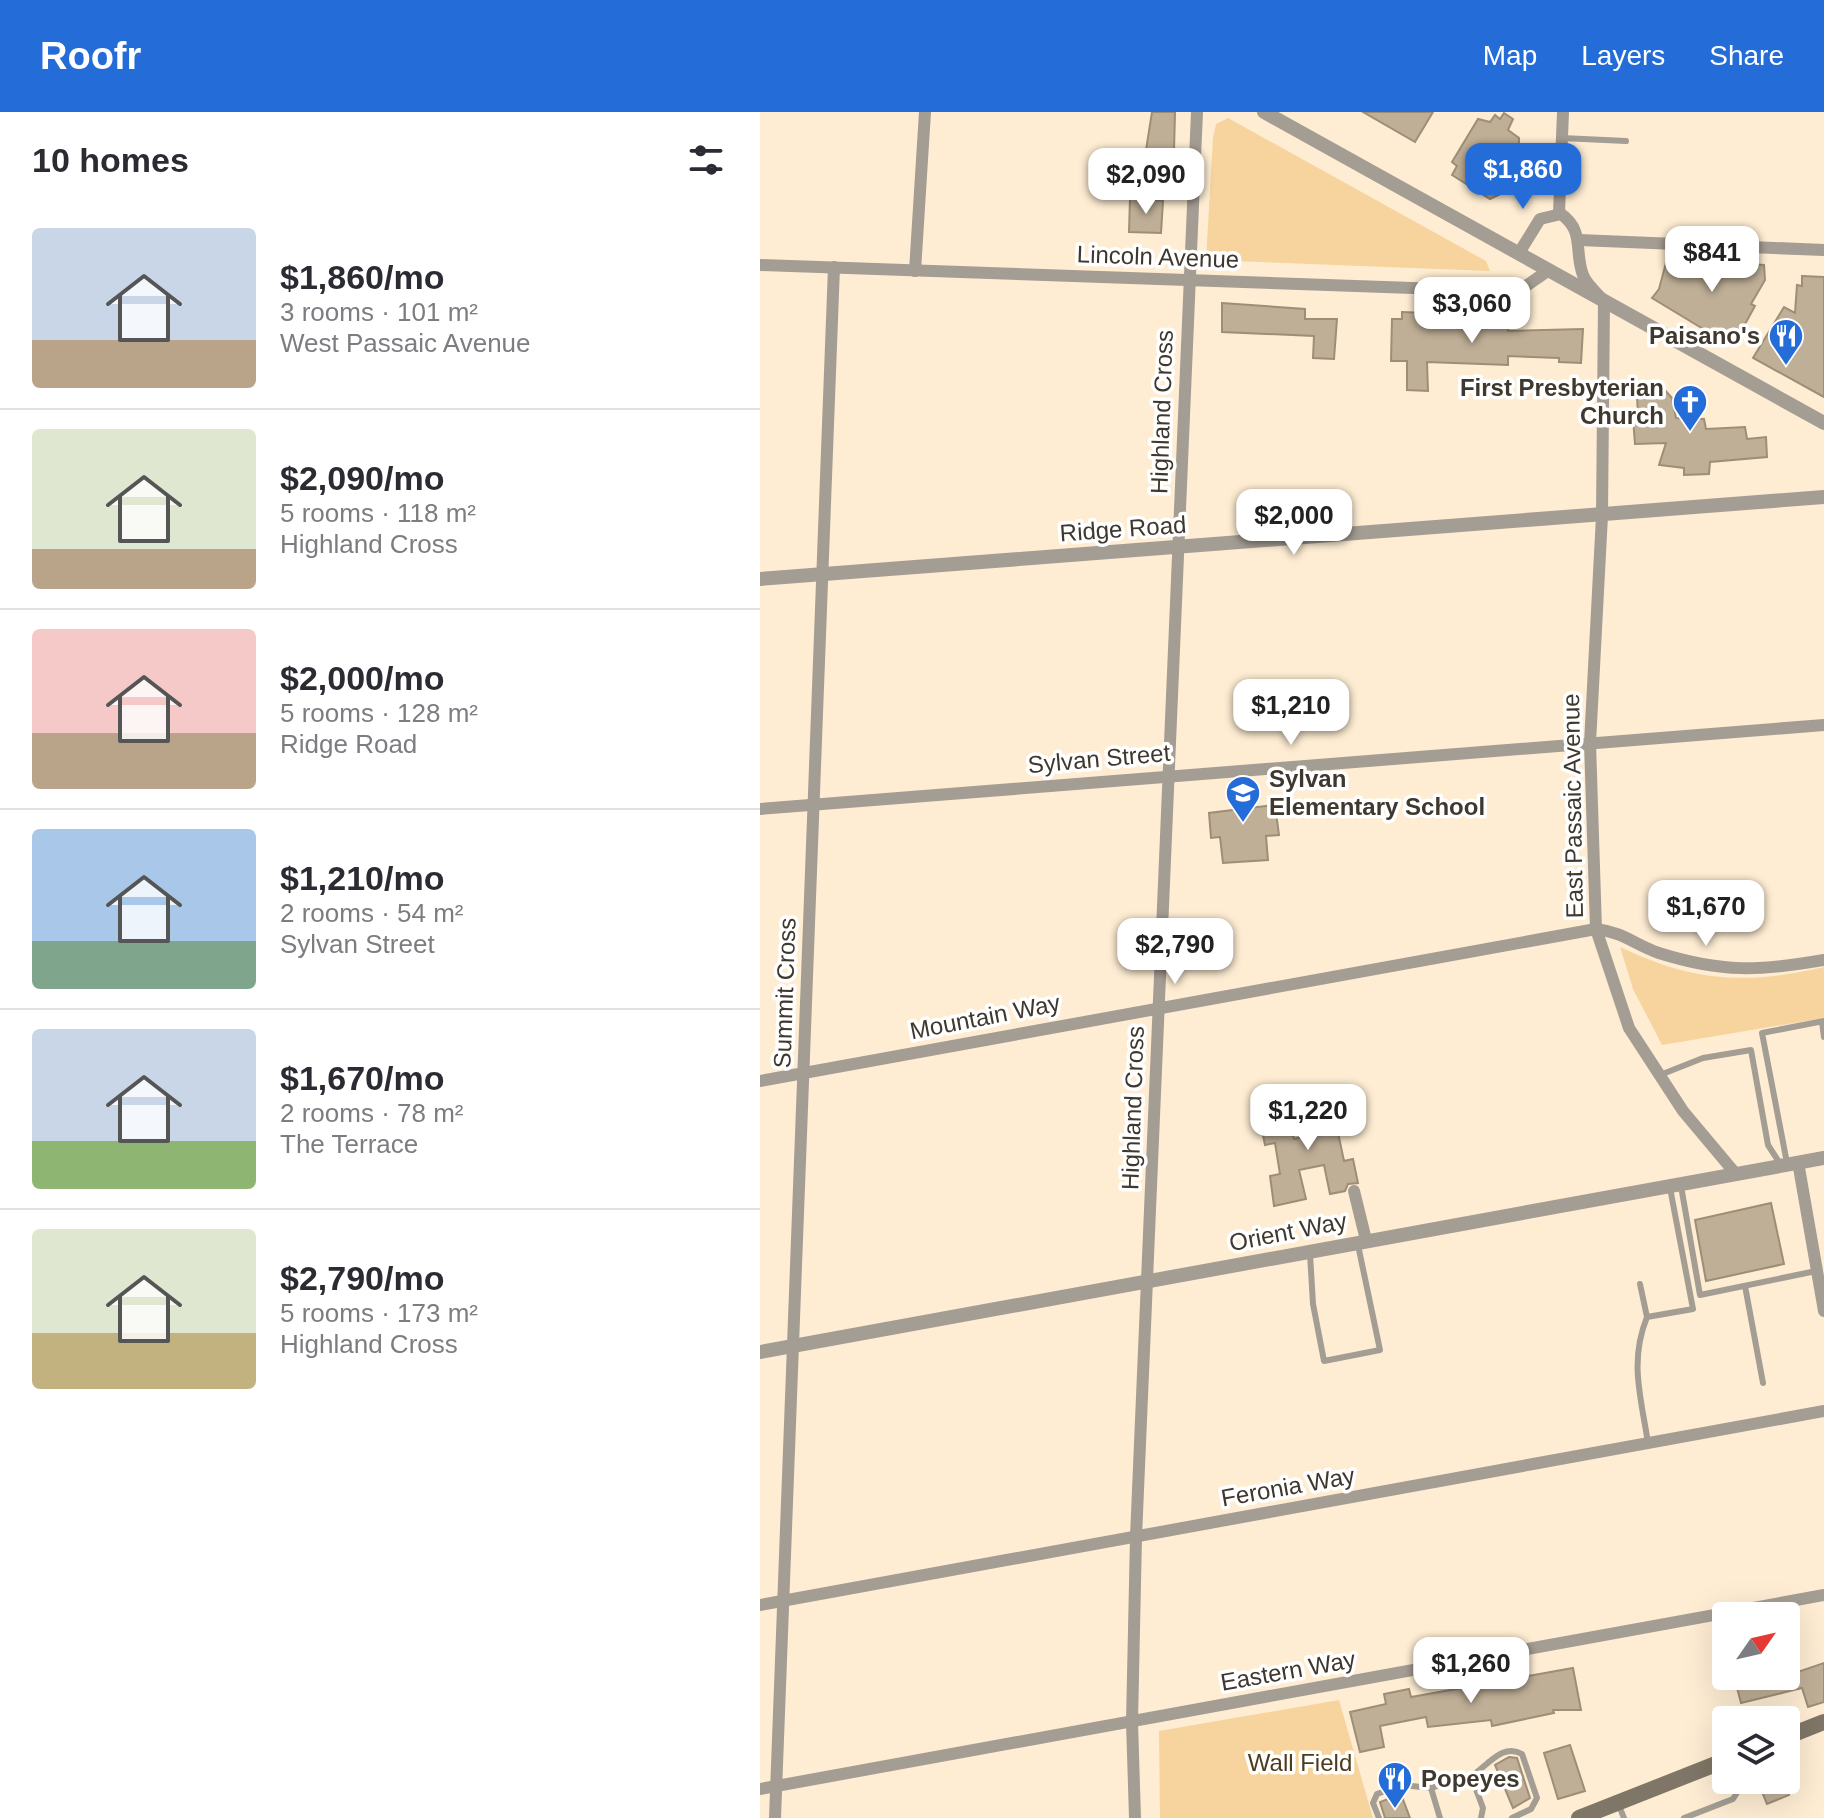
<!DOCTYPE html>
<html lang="en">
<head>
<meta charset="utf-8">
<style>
  body { margin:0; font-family:Arial,sans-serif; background:#f2f2f3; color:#2b2b33; height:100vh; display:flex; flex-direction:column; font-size:30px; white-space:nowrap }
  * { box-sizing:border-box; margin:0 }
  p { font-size:26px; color:#7c7c81 }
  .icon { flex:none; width:44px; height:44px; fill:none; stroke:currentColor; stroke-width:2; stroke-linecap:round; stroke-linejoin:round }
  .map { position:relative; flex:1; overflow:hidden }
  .drawer { display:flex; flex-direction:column; background:#fff; width:760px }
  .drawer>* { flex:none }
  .needle { width:52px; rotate:56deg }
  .buttons { position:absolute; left:952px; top:1490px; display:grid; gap:16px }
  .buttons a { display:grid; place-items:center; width:88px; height:88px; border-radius:8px; background:#fff; box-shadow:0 8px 32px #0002; font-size:40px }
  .price { position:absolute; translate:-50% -68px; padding:0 18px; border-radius:16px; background:#fff; color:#222; font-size:26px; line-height:52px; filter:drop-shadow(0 2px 4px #0008) }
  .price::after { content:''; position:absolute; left:50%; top:48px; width:24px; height:18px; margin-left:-12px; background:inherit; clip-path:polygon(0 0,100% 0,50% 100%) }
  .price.active { background:#246cd8; color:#fff }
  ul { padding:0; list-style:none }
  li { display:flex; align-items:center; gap:24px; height:200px; padding:0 32px }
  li+li { border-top:2px solid #e1e1e2 }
  li span { display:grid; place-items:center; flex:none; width:224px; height:160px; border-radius:8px; color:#555 }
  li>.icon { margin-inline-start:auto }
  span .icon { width:96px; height:96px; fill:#fffc; stroke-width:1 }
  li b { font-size:34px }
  h2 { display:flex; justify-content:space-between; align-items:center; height:96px; padding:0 32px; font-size:34px }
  header { display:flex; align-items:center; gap:48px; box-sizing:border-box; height:112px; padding:0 40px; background:#246cd8; color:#fff }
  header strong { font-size:38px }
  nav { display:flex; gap:44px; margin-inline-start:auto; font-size:28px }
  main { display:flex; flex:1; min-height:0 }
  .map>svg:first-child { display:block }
  .green { fill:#f7d49d }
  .building { fill:#bfaf97; stroke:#9e8e77; stroke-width:2 }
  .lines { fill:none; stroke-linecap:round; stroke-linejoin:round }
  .service { stroke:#a49d93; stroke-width:6 }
  .minor { stroke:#a49d93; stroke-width:12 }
  .tertiary { stroke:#a49d93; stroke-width:14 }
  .secondary { stroke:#807667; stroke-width:16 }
  .labels { text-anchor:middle; stroke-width:7; stroke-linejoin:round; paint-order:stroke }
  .street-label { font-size:24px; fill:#3e382e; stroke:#fff }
  .poi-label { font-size:24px; font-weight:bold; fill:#3e382e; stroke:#fff; text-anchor:end }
  .park-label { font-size:24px; fill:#4e3b1b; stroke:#fff }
</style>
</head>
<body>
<header>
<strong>Roofr</strong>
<nav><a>Map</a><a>Layers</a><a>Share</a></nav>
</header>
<main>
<section class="drawer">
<h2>10 homes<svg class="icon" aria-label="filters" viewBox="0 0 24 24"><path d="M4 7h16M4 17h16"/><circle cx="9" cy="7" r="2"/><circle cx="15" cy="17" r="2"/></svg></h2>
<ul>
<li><span style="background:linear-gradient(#c9d6e8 70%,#b9a48a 0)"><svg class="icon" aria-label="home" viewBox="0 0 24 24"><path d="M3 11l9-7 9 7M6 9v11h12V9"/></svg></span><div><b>$1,860/mo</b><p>3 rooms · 101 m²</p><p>West Passaic Avenue</p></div></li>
<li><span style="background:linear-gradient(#dfe7d0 75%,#b9a48a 0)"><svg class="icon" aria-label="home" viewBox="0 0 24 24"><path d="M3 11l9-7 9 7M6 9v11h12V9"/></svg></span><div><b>$2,090/mo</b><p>5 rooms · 118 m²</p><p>Highland Cross</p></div></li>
<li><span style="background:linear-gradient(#f6c9c9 65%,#b9a48a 0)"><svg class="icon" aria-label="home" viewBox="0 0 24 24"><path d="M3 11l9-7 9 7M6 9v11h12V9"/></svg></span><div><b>$2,000/mo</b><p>5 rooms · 128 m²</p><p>Ridge Road</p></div></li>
<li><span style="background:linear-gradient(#a9c7e8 70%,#7fa58c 0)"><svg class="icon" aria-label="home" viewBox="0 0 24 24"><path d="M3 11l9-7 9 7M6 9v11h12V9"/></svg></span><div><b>$1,210/mo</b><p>2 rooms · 54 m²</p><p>Sylvan Street</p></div></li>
<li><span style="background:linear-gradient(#c9d6e8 70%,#8fb573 0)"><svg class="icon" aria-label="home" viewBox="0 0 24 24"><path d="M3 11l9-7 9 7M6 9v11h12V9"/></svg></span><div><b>$1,670/mo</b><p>2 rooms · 78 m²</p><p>The Terrace</p></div></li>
<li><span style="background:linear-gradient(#dfe7d0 65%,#c2b280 0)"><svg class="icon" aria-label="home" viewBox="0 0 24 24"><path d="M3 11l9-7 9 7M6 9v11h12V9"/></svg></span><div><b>$2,790/mo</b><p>5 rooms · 173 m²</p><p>Highland Cross</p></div></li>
</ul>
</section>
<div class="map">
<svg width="1064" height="1706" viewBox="0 0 1064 1706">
  <rect width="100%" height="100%" fill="#feedd3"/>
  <g class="green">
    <path d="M468,6l258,143 4,10 -284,-11 7,-122 3,-14z"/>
    <path d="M860,835c74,35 125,38 204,20v51l-162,27 -29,-56z"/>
    <path d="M579,1588l34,118h-213l-1,-87z"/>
  </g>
  <g class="building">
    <path d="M392,0h23l-1,39 -28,-1z"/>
    <path d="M603,0h70l-18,30z"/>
    <path d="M744,1l9,6 -5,11 11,8v47l-29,14 -38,-24 5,-9 -5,-4 26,-43 12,3 5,-7 5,4z"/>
    <path d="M370,86l33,3 -2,32 -32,-1z"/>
    <path d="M907,147l97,6 1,15 -14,24 4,2 -16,29 -3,-3 -8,12 -76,-46 7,-9z"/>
    <path d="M1042,164l22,1v120l-71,-39 31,-51 11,6 2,-28 5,1z"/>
    <path d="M462,191l83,6v10h32l-3,40 -21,-1 1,-22 -92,-4z"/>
    <path d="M642,200l49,2v14h57v3l75,-2 -2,34 -22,-1v-4l-51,-2v9l-81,-3 1,29 -21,-1v-29h-16l1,-42h10z"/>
    <path d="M888,274l15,2 9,10 4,20 28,1 2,10 39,-2 2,12 19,-2 1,20 -57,5 -1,12 -25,1v-7l-25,-3 7,-22 -31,1 -2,-26 5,-1 -1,-21z"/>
    <path d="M515,693l4,30 -13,1 2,24 -45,3 -3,-26 -9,1 -2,-25z"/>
    <path d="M582,986l6,27 -11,3 7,33 9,-2 5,24 -10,1 -3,7 -15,3 -6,-29 -25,5 7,29 -32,7 -4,-30 10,-2 -5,-31 -10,2 -6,-30 29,-5 6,29 24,-6 -3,-28z"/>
    <path d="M1011,1091l13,61 -78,17 -11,-61z"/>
    <path d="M1064,1551v39l-16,5 -6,-19 -61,15 -7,-27h52z"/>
    <path d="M813,1556l8,42h-28l1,3 -62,13 -1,-6 -63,7 -2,-10 -46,9 4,21 -24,5 -10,-40 36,-8 -2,-10 25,-5 2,8z"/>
    <path d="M810,1633l15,46 -27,8 -14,-46z"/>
    <path d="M749,1645l8,1 13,40 -17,10 -18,-43z"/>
    <path d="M997,1668h26l6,15 -22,9z"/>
    <path d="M641,1682l9,24h-25l-5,-16z"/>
  </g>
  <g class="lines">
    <g class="service">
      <path d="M802,26l64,3"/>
      <path d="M1062,910l2,15"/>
      <path d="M900,963l43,-17 48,-8 17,95 13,20"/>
      <path d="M1027,1051l-25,-130 62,-12"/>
      <path d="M921,1074l19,109 116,-24"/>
      <path d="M550,1142l3,50 11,57 56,-11 -22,-105"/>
      <path d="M880,1172l7,33"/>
      <path d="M985,1174l18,97"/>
      <path d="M888,1331c-7,-46 -19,-81 -1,-126l46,-8 -23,-121"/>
      <path d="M711,1664c15,-8 31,-34 51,-22l15,44 -6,11 -19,9"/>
      <path d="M858,1691l6,15"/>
      <path d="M619,1706l-6,-15 4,-9 25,-9 29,3"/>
      <path d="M680,1706l-9,-30 40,-12 12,32 -2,10"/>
      <path d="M924,1706l49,-19 5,-8 -3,-11"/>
    </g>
    <g class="minor">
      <path d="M799,101l4,-101"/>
      <path d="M819,128l245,10"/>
      <path d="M759,141l21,-34 21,-5c24,17 13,38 22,61 3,9 15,19 21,26l-2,215 -12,227 6,186 33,99 54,83 52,62"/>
      <path d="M0,153l710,25 53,-2 26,-18"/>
      <path d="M155,159l10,-159"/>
      <path d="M0,697l1064,-84"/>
      <path d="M0,969l836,-152c30,4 37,15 63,24 63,20 101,18 165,7"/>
      <path d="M1038,1050l26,149"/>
      <path d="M594,1079l12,49"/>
      <path d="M0,1493l1064,-194"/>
      <path d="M0,1677l1064,-194"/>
      <path d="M15,1706c18,-517 37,-1034 59,-1551"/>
      <path d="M375,1706l-3,-96 4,-185 61,-1425"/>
    </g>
    <g class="tertiary">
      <path d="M504,0l560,311"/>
      <path d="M0,467l1064,-82"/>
      <path d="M0,1240l1064,-194"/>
    </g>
    <g class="secondary">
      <path d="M1026,1625l38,-15"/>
      <path d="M819,1706l147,-58"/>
    </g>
  </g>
  <defs>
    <symbol id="restaurant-pin" viewBox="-11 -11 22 30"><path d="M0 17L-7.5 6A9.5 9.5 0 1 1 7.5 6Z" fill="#246cd8" stroke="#fff"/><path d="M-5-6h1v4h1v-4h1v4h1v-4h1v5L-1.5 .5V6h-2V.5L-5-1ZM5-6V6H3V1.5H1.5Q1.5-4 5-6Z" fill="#fff"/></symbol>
    <symbol id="church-pin" viewBox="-11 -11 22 30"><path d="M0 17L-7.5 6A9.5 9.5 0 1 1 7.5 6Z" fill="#246cd8" stroke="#fff"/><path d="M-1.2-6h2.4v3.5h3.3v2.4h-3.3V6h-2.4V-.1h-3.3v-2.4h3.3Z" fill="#fff"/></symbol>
    <symbol id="school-pin" viewBox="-11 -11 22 30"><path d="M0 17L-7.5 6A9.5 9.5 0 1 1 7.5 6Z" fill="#246cd8" stroke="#fff"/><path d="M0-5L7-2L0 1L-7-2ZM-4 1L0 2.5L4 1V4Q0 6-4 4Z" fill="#fff"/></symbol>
  </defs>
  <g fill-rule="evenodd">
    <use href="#restaurant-pin" x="1006" y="204" width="40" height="54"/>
    <use href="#church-pin" x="910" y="270" width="40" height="54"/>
    <use href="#school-pin" x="463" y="661" width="40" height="54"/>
    <use href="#restaurant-pin" x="615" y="1647" width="40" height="54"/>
  </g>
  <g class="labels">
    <g class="street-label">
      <text transform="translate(398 145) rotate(2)" y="8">Lincoln Avenue</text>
      <text transform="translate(402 300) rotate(-88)" y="8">Highland Cross</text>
      <text transform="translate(363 417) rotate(-4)" y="8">Ridge Road</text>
      <text transform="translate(339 647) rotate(-5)" y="8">Sylvan Street</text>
      <text transform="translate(813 694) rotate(-91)" y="8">East Passaic Avenue</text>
      <text transform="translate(25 881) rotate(-88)" y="8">Summit Cross</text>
      <text transform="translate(225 905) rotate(-11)" y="8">Mountain Way</text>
      <text transform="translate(373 996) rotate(-88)" y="8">Highland Cross</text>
      <text transform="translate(528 1120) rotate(-11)" y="8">Orient Way</text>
      <text transform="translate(528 1375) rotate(-10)" y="8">Feronia Way</text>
      <text transform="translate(528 1559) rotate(-10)" y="8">Eastern Way</text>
    </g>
    <g class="poi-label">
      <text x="1000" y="232">Paisano's</text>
      <text x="904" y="284">First Presbyterian<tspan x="904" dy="28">Church</tspan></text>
      <text x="509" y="675" text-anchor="start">Sylvan<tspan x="509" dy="28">Elementary School</tspan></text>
      <text x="661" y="1675" text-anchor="start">Popeyes</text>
    </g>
    <g class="park-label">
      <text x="540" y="1659">Wall Field</text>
    </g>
  </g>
</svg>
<div class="buttons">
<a><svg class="needle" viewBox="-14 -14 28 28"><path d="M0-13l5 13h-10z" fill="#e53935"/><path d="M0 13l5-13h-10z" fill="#7c7c81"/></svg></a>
<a><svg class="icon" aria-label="layers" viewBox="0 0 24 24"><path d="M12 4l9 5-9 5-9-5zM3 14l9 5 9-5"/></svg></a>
</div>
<b class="price active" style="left:763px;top:99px">$1,860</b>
<b class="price" style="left:386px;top:104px">$2,090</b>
<b class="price" style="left:952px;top:182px">$841</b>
<b class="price" style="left:712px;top:233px">$3,060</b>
<b class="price" style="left:534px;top:445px">$2,000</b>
<b class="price" style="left:531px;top:635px">$1,210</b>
<b class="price" style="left:946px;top:836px">$1,670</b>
<b class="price" style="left:415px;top:874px">$2,790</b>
<b class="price" style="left:548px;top:1040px">$1,220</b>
<b class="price" style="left:711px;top:1593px">$1,260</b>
</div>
</main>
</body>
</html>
